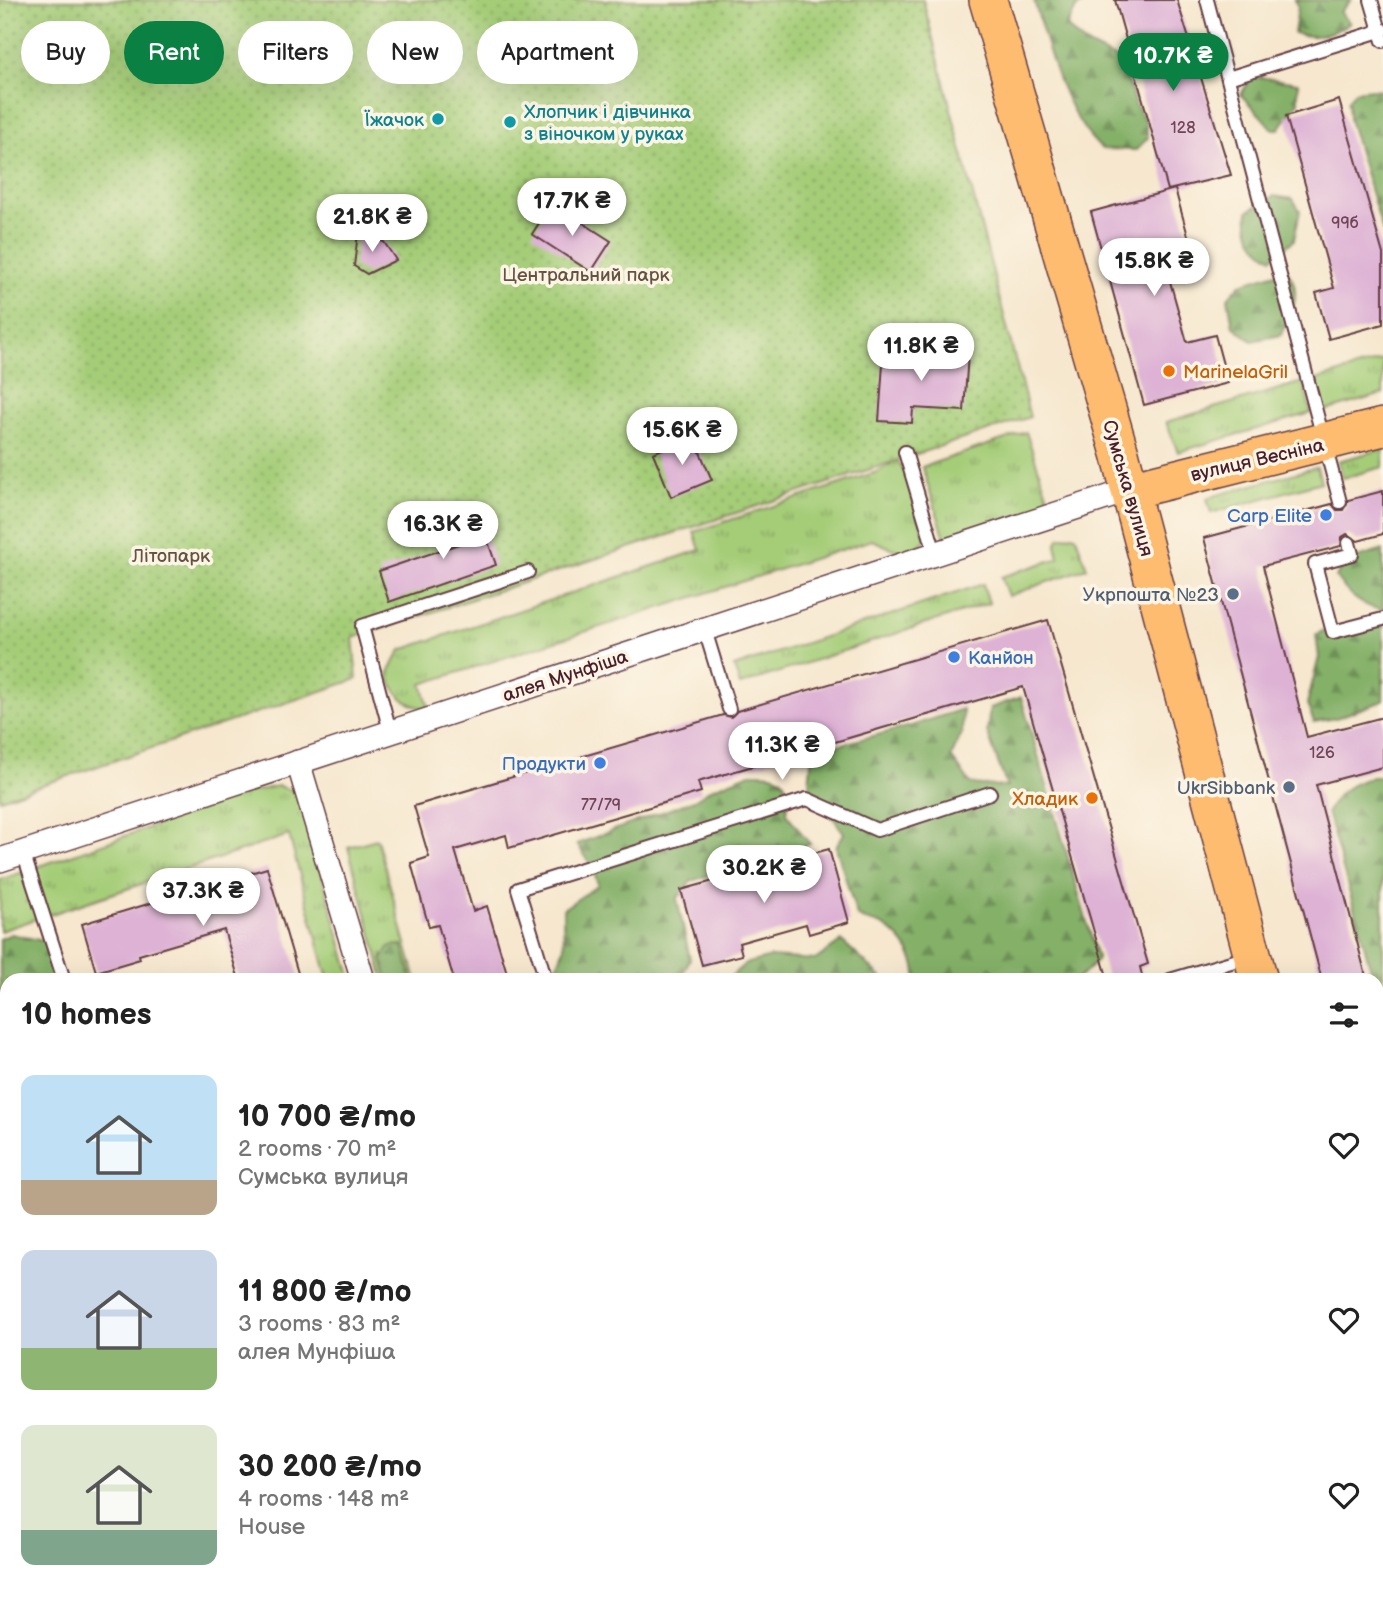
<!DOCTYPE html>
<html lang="en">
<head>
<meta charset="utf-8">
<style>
  body { margin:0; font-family:"Balsamiq Sans",sans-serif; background:#f2f2f2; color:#222; height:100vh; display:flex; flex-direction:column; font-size:26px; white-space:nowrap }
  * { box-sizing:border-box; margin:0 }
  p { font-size:23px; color:#767676 }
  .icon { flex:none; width:38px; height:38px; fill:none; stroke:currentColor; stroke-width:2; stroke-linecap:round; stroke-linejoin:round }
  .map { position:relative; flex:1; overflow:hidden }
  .details { position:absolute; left:0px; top:973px; width:1384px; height:625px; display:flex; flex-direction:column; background:#fff; border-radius:21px 21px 0 0; box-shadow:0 7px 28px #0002 }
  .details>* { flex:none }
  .hud { position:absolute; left:21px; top:21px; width:700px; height:63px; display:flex; gap:14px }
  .price { position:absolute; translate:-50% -60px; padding:0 16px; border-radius:24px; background:#fff; color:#222; font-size:23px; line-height:46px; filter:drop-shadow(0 2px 4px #0008) }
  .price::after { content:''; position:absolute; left:50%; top:42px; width:21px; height:16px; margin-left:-10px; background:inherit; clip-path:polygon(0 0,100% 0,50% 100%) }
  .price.active { background:#0b8043; color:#fff }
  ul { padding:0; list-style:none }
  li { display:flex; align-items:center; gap:21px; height:175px; padding:0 21px }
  li span { display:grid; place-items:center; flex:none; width:196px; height:140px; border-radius:14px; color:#555 }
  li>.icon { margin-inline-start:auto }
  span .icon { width:84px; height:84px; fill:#fffc; stroke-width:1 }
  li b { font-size:30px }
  h2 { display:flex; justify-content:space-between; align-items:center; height:84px; padding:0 21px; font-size:30px }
  .tag { padding:0 24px; border-radius:32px; background:#fff; box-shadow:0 7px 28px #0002; font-size:24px; line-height:63px }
  .tag.active { background:#0b8043; color:#fff }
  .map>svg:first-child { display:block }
  .grass { fill:url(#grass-tufts); stroke:#787652; stroke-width:2 }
  .forest { fill:url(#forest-firs); stroke:#67684a; stroke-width:2 }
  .park { fill:url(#park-dots); stroke:#787652; stroke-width:2 }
  .building { fill:#deb2d5 }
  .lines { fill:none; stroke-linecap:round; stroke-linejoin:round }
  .lane-casing { stroke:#643d43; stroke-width:16 }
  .street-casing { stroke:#643d43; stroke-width:26 }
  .secondary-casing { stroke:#643d43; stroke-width:37 }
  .primary-casing { stroke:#643d43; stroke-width:40 }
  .lane { stroke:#fff; stroke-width:12 }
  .street { stroke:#fff; stroke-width:23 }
  .secondary { stroke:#fee4c6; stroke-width:33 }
  .primary { stroke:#fdbc70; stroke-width:37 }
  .culture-dot { fill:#0f9aa8; stroke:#fcf5e5; stroke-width:2.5 }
  .food-dot { fill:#e8710a; stroke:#fcf5e5; stroke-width:2.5 }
  .shop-dot { fill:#3f7fe0; stroke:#fcf5e5; stroke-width:2.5 }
  .service-dot { fill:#5c6f8a; stroke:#fcf5e5; stroke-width:2.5 }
  .labels { text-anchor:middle; stroke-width:7; stroke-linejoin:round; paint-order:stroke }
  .number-label { font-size:16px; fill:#6f4456 }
  .culture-label { font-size:19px; fill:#0d838f; stroke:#fcf5e5; text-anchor:start }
  .park-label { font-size:19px; fill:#655342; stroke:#fcf5e5 }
  .food-label { font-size:19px; fill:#c56008; stroke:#fcf5e5; text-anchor:start }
  .street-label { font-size:19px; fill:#4a1f2b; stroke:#fcf5e5 }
  .shop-label { font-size:19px; fill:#366cbe; stroke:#fcf5e5; text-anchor:end }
  .service-label { font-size:19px; fill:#4e5e75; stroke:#fcf5e5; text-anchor:end }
</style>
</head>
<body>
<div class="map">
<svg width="1383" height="1597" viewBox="0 0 1383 1597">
  <defs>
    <pattern id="grass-tufts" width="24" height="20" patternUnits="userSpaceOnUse" patternTransform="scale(1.75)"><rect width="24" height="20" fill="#a5cd78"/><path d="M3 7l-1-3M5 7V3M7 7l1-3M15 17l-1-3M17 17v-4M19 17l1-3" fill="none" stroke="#88a663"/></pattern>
    <pattern id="forest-firs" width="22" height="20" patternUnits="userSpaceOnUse" patternTransform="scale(1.75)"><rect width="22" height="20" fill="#84b068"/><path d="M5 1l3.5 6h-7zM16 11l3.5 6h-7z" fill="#6e8f56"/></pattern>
    <pattern id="park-dots" width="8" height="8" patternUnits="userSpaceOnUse" patternTransform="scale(1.75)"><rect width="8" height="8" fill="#a5cd78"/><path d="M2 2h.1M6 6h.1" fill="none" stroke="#88a663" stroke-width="1.8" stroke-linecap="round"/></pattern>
  </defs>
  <rect width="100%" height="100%" fill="#fcf5e5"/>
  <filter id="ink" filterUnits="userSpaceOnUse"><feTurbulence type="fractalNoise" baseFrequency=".0143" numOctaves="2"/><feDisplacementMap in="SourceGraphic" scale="14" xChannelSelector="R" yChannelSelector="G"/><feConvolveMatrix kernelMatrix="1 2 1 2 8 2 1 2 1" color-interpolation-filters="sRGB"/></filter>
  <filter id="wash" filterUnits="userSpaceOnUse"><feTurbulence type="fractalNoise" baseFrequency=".00686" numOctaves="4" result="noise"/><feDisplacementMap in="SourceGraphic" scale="28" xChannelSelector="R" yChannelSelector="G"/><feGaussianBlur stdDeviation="1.57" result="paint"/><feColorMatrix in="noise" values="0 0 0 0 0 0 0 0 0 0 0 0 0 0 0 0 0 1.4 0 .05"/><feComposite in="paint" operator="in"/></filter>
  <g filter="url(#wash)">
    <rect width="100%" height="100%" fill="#f6e7ce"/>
    <g class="grass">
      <path d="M1383,360v34l-58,17 -9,-31z"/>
      <path d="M1303,382l8,31 -133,39 -12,-30z"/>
      <path d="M1026,432l25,74 -105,35 -24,-74z"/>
      <path d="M1383,449v18l-40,11 -5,-17z"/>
      <path d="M897,460l9,15 20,64 -9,9 -14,5 -31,-13 -450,144 7,24c-21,0 -35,-14 -41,-34l13,-24 299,-100 -6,-18 183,-60z"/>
      <path d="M1317,467l4,15 -110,31 -4,-15z"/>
      <path d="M1072,535l4,1 11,32 -79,28 -7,-19 58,-19 -3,-13 3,-7z"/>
      <path d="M983,584l6,19 -249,82 -6,-18z"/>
      <path d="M278,786l20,6 54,188h-24l-39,-145 -289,96v-51l250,-88z"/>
      <path d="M377,839l39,141h-32l-36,-133z"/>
    </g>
    <g class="forest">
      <path d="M1034,0h54l-12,8 -9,18c17,22 33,23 55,36l13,42 10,16 3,18 -12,12 -34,-1c-37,-32 -55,-102 -68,-149z"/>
      <path d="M1295,0h56l-11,12 10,11c-20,12 -34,17 -56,10l4,-26z"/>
      <path d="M1260,77l38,6v19l-19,27h-6l-32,-34 8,-16z"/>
      <path d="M1372,89l11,1v142l-34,-113 -1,-19 7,-9z"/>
      <path d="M1274,196l19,3 7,12 -6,29 -22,18c-19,-13 -26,-23 -24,-47z"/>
      <path d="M1286,270c18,20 6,44 -5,65l-29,6 -19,-15 -5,-28 12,-14z"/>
      <path d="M1383,550v60c-22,-3 -34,-15 -47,-32l8,-16z"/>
      <path d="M1383,624v77l-47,17 -22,4 -7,-18 12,-47 -3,-22 13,-8z"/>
      <path d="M1021,697l77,263 -21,20h-161c2,-20 -13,-41 -29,-52 -8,-7 -21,-5 -30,-12l-21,-69 8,-14 -35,-48 3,-33 99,-26 52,-17 -1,24 -11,24 20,27 36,3 -20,-55 3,-24z"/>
      <path d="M750,773c37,-1 38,6 37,41l23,30 -119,37 -14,18 13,60 -10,21h-149l24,-9 9,-23 -1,-39 35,-24 -6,-19 -15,-22 117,-44 17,-11z"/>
      <path d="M1372,777h11v209l-9,-6 -47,-168c11,-21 23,-28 45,-35z"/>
      <path d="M11,934l38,8 12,38h-54v15l-7,-3v-53z"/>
      <path d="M842,941l42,39h-157l18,-16 26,-7 44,3z"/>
      <path d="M403,945l9,35h-24l-6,-21 8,-13z"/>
      <path d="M696,1591h107l-24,6h-107z"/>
    </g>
    <path class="park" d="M0,0h923l107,417 -677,221 4,41 -357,120z"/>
    <g id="blocks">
      <g class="building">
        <path d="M1115,0h62l54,175 -63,15z"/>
        <path d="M1339,100l44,154v70l-54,15 -13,-46 18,-5 -48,-172z"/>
        <path d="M1175,189l15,54 -28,8 7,27 18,64 28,-7 13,48 -84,22 -53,-193z"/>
        <path d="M552,203l59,38 -20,31 -59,-38z"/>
        <path d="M358,233l26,9 12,18 -29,14 -13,-8z"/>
        <path d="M884,349l84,5 -4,57 -51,-3 -1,15 -33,-2z"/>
        <path d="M693,436l19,44 -41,17 -18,-44z"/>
        <path d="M1383,491v43l-25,7 -11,-7 -5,3 -1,9 -78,20 44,171 76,-20v50l-67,18 51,195h-45l-118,-442 128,-34 5,6h6l5,-10z"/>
        <path d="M476,507l20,58 -107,37 -10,-31 83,-28 -10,-28z"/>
        <path d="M1048,620l100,344 -8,3 3,13h-35l-85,-293 -325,95 3,10 -192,56 -3,-13 -51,15 18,61 14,-5 22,74h-55l-16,-55 -9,2 -18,-64 18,-6 -15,-51 309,-91 8,2 6,-6z"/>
        <path d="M829,849l20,73 -40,12 -3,-10 -67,19 3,12 -40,10 -21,-75z"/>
        <path d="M267,868l33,112h-61l-15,-50 -85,25 1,4 -44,13 -14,-48z"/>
      </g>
    </g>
  </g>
  <g filter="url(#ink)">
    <use href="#blocks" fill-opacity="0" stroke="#643d43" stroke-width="2"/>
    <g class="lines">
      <defs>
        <g id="lane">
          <path d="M1207,0l133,502"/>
          <path d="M1371,0l12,41"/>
          <path d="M1228,78l155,-48"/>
          <path d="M905,452l31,104"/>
          <path d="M1349,543l3,11 -37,10 18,68 50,-13"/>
          <path d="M705,630l24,79"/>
          <path d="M390,731l-28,-105 166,-54"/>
          <path d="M23,852l41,128"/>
          <path d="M546,980l-28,-91 289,-90 70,31 113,-37"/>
          <path d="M1170,980l78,-23"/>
        </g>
        <g id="street">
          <path d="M298,762l65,218"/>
          <path d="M0,860l1130,-370"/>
          <path d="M538,1591l2,6"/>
        </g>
        <g id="secondary">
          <path d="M1377,1481l6,-2"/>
          <path d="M914,1597l25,-6"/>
        </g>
        <g id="primary">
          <path d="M988,0l132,453 139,527"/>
          <path d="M1130,490l253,-63"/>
          <path d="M1377,1435l6,22"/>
        </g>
      </defs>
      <use href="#lane" class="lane-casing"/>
      <use href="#street" class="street-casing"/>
      <use href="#secondary" class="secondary-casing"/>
      <use href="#primary" class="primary-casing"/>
      <use href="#lane" class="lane"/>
      <use href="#street" class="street"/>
      <use href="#secondary" class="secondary"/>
      <use href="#primary" class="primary"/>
    </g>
  </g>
  <g class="culture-dot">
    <circle cx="438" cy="119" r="7"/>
    <circle cx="510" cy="122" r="7"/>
  </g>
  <g class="food-dot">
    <circle cx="1169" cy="371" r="7"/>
    <circle cx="1092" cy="798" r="7"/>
  </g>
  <g class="shop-dot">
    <circle cx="1326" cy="515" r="7"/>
    <circle cx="954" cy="657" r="7"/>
    <circle cx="600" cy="763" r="7"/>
  </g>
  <g class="service-dot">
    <circle cx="1233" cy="594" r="7"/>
    <circle cx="1289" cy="787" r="7"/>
  </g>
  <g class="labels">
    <g class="number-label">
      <text x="1183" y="133">128</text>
      <text x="1345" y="228">99б</text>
      <text x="1322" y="758">126</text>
      <text x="601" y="810">77/79</text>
    </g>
    <g class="culture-label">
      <text x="524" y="118">Хлопчик і дівчинка<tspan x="524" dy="22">з віночком у руках</tspan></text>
      <text x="424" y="126" text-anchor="end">Їжачок</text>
    </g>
    <g class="park-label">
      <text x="586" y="281">Центральний парк</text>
      <text x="171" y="562">Літопарк</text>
    </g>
    <g class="food-label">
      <text x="1183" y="378">MarinelaGril</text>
      <text x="1078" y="805" text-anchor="end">Хладик</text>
    </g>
    <g class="street-label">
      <text transform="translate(1257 459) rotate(-13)" y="7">вулиця Весніна</text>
      <text transform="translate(1129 488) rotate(74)" y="7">Сумська вулиця</text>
      <text transform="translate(565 675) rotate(-18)" y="7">алея Мунфіша</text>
    </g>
    <g class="shop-label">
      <text x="1312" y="522">Carp Elite</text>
      <text x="968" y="664" text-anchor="start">Канйон</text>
      <text x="586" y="770">Продукти</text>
    </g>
    <g class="service-label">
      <text x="1219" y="601">Укрпошта №23</text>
      <text x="1275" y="794">UkrSibbank</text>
    </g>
  </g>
</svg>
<b class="price active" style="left:1173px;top:93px">10.7K ₴</b>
<b class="price" style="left:572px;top:238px">17.7K ₴</b>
<b class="price" style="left:372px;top:254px">21.8K ₴</b>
<b class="price" style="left:1154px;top:298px">15.8K ₴</b>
<b class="price" style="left:921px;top:383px">11.8K ₴</b>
<b class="price" style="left:682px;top:467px">15.6K ₴</b>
<b class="price" style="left:443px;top:561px">16.3K ₴</b>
<b class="price" style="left:782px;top:782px">11.3K ₴</b>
<b class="price" style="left:764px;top:905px">30.2K ₴</b>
<b class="price" style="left:203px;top:928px">37.3K ₴</b>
<div class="hud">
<a class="tag">Buy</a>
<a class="tag active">Rent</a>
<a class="tag">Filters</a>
<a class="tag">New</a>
<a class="tag">Apartment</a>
</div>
<section class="details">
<h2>10 homes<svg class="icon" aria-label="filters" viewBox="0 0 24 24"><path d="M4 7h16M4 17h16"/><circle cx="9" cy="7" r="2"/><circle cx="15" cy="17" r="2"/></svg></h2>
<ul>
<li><span style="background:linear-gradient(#bfe0f5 75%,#b9a48a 0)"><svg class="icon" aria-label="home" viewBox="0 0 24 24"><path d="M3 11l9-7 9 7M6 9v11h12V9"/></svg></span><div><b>10 700 ₴/mo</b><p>2 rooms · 70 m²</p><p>Сумська вулиця</p></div><svg class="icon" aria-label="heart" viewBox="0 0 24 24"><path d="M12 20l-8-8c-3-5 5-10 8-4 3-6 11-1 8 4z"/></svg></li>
<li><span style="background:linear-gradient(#c9d6e8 70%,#8fb573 0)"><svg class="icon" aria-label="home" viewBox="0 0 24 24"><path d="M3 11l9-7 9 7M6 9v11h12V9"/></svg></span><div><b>11 800 ₴/mo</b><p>3 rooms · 83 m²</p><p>алея Мунфіша</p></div><svg class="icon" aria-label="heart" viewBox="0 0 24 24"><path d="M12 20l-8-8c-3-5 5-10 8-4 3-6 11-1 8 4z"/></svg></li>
<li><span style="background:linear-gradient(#dfe7d0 75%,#7fa58c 0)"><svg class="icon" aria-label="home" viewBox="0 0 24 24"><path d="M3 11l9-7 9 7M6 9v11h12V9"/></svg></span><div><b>30 200 ₴/mo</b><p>4 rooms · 148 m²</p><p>House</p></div><svg class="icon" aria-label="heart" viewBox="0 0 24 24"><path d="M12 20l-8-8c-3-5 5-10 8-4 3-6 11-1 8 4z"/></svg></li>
</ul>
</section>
</div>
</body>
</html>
